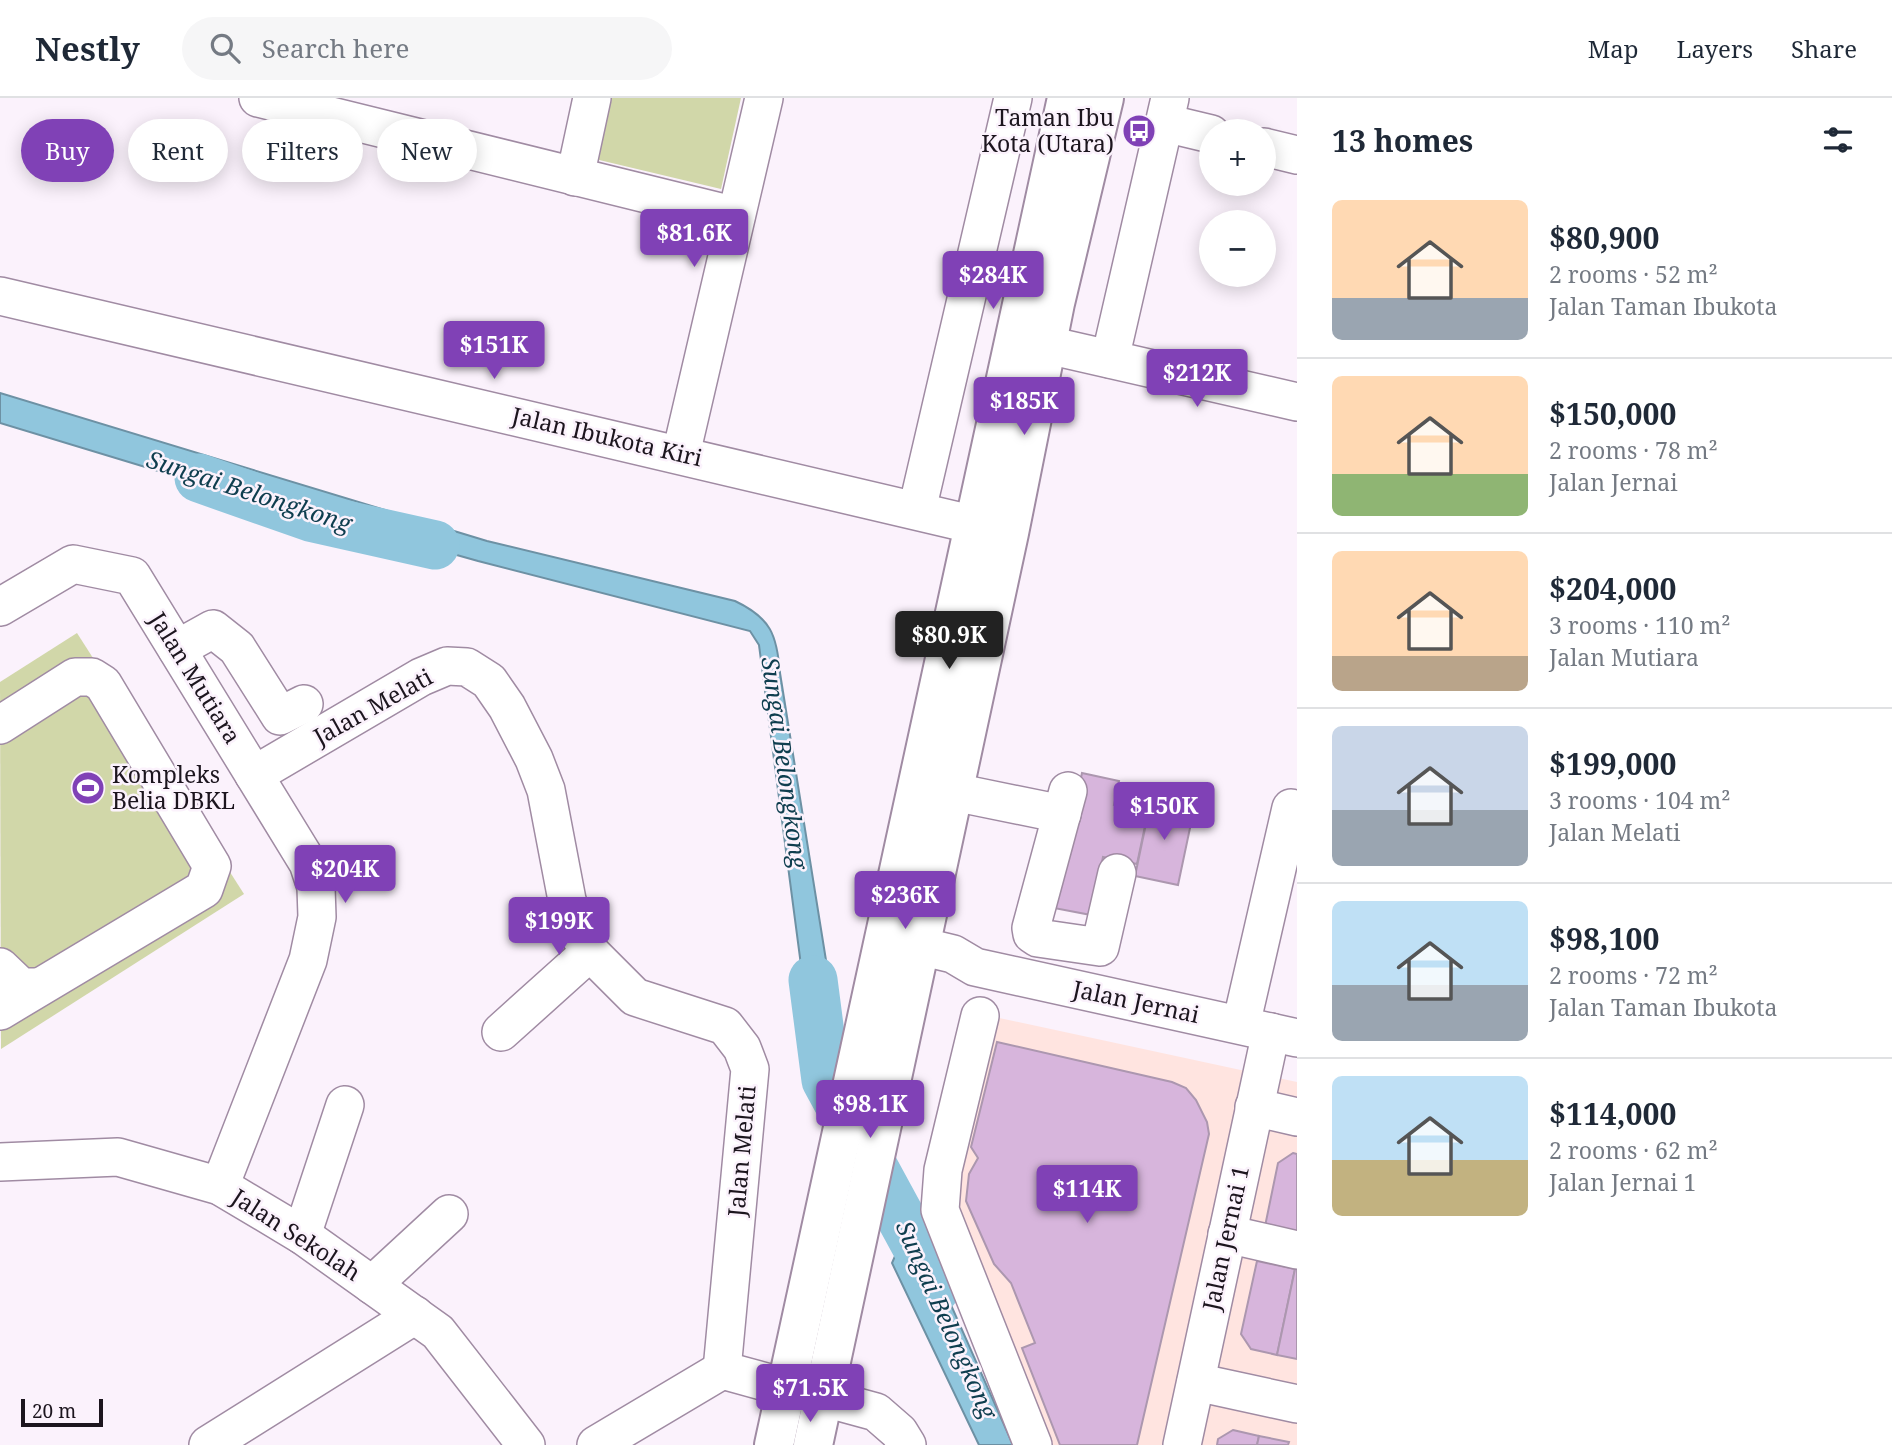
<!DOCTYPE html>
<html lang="en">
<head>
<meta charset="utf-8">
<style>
  body { margin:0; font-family:"Noto Serif",serif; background:#f6f6f7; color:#1f2937; height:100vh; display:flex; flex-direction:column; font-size:26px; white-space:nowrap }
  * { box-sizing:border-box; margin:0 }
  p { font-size:23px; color:#747a83 }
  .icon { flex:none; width:38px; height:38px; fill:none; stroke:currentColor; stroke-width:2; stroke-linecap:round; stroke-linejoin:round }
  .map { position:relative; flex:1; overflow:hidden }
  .panel { display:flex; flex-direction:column; background:#fff; width:595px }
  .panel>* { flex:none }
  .banner { position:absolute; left:21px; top:21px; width:665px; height:63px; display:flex; gap:14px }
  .controls { position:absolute; left:1199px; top:21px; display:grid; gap:14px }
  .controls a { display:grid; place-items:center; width:77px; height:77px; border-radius:50%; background:#fff; box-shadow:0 4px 18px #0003; font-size:35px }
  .scale { position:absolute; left:21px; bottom:18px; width:82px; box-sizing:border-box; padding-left:7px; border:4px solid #1c151e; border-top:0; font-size:19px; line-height:24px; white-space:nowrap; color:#1c151e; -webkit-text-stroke:5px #fbf2fc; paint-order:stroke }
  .price { position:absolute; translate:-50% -60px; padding:0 16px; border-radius:7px; background:#8041b6; color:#fff; font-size:23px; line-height:46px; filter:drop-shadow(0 2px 4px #0008) }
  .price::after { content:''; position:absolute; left:50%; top:42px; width:21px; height:16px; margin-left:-10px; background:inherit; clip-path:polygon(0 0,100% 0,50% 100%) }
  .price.selected { background:#222; color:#fff }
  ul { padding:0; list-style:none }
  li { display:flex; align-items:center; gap:21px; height:175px; padding:0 35px }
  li+li { border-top:2px solid #e0e1e3 }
  li span { display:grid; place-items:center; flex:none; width:196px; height:140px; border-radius:10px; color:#555 }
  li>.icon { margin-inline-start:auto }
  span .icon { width:84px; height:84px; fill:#fffc; stroke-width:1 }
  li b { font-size:30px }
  h2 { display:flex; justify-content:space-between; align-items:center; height:84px; padding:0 35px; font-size:30px }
  .tag { padding:0 24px; border-radius:32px; background:#fff; box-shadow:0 4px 18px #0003; font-size:24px; line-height:63px }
  .tag.selected { background:#8041b6; color:#fff }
  header { display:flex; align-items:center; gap:42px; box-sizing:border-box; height:98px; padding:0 35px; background:#fff; border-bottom:2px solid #e0e1e3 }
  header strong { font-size:33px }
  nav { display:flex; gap:38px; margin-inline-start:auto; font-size:24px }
  .search { width:490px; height:63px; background:#f6f6f7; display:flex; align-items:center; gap:18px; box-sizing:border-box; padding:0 24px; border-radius:38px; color:#747a83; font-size:26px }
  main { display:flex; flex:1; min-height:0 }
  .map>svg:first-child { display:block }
  .commercial { fill:#ffe4e0 }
  .green { fill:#d1d7a9 }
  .water { fill:#90c6dd; stroke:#6d91a4; stroke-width:2 }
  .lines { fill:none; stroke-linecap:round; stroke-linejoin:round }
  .river { stroke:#90c6dd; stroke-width:49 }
  .building { fill:#d7b5dc; stroke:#ac97af; stroke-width:2 }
  .minor-casing { stroke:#a08ba3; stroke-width:40 }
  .major-casing { stroke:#a08ba3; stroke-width:42 }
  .minor { stroke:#fff; stroke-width:37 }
  .major { stroke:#fff; stroke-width:38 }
  .labels { text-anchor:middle; stroke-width:5; stroke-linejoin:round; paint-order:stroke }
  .poi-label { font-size:23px; fill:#1c151e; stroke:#fbf2fc; text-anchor:end }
  .street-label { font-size:23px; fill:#1c151e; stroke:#fbf2fc }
  .water-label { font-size:24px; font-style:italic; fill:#0f3e4f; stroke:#fbf2fc }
</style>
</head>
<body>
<header>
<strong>Nestly</strong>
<div class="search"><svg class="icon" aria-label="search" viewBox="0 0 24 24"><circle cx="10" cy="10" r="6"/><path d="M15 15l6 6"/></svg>Search here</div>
<nav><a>Map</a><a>Layers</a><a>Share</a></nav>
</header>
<main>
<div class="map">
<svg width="1297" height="1347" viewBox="0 0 1297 1347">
  <rect width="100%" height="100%" fill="#fbf2fc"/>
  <path class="commercial" d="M976,915l321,69v363h-278l-96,-227z"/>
  <g class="green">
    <path d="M608,0h133l-20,91 -126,-30z"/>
    <path d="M77,535l167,261 -243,155 -1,-367z"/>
  </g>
  <g class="water">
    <path d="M0,295l487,148 248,60c36,17 42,34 45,72l53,331 -18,68 -56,-427 -9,-14 -272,-70 -313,-88 -165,-50z"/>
    <path d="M912,1119l101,228h-34l-87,-182z"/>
  </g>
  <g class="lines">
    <g class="river">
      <path d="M199,380l111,39 125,28"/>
      <path d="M813,882l13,100 100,184 10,24"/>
    </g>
  </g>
  <g class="building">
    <path d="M1082,675l37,8 -5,24 34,7 -11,52 -34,-7 -12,58 -37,-7z"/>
    <path d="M1151,702l43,9 -16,76 -43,-9z"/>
    <path d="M997,944l175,40 14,6 10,12 11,22 2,12 -72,311h-77l-38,-97 13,-5 -24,-60 -17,-19 -28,-63 3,-27 9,-16 -7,-11z"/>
    <path d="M1293,1055l4,1v90l-34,-8 15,-73z"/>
    <path d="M1257,1163l38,8 -18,86 -26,-6 -10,-15z"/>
    <path d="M1295,1171h2v90l-20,-4z"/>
    <path d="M1233,1332l26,6 -2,9h-40l1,-6z"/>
    <path d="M1259,1338l30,6 -1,3h-31z"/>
  </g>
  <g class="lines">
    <defs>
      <g id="minor">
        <path d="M258,0l478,118"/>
        <path d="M1165,25l46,11"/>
        <path d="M1264,49l33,8"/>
        <path d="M575,79l17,-79"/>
        <path d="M0,198l1005,236"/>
        <path d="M1017,240l280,64"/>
        <path d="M1110,261l60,-261"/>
        <path d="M681,356l83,-356"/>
        <path d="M917,412l96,-412"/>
        <path d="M0,509l73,-43 59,12 176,287 8,24 1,30 -9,43 -88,226"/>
        <path d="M177,551l36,-20 24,19 43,68 24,-12"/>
        <path d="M0,627l75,-48h17l11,7 109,182 -8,23 -204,122"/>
        <path d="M254,677l167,-98 26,-11 20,1 22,14 18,26 27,52 12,31 21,110 10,32 13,20 45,45 90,29 17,22 8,21 -28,301"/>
        <path d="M1068,693l-37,137 1,6 6,4 62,9 17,-74"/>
        <path d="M954,694l108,22"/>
        <path d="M891,841l62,15 22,13 322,71"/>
        <path d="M0,869l21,20h18"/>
        <path d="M980,918l-37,154 -3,40 93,235"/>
        <path d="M1241,927l50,-217"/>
        <path d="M501,934l89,-80"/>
        <path d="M1254,1009l43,10"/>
        <path d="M0,1064l118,-5 102,29 82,49 136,97 88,113"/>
        <path d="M1227,1136l70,16"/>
        <path d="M302,1137l43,-130"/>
        <path d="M372,1187l77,-71"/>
        <path d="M1196,1284l101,22"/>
        <path d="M208,1347l207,-130"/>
        <path d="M596,1347l126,-75 154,42 23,20 8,13"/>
        <path d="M1182,1347l89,-413"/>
      </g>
      <g id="major">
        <path d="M774,1347l293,-1347"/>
        <path d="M813,1347l196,-912 46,-230 49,-205"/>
      </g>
    </defs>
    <use href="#minor" class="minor-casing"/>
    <use href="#major" class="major-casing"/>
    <use href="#minor" class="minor"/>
    <use href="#major" class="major"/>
  </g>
  <defs>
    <symbol id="bus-disc" viewBox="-11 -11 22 22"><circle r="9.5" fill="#8041b6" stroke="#fbf2fc"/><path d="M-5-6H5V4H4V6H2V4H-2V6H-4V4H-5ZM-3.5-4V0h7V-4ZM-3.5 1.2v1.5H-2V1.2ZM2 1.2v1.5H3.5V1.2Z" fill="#fff"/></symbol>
    <symbol id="stadium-disc" viewBox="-11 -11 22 22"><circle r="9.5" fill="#8041b6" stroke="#fbf2fc"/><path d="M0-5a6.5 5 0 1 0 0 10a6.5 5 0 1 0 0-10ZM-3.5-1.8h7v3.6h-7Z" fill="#fff"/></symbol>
  </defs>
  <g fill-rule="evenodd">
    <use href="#bus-disc" x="1120" y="14" width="38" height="38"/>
    <use href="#stadium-disc" x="69" y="671" width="38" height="38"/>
  </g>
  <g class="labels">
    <g class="poi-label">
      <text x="1114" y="28">Taman Ibu<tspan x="1114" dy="26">Kota (Utara)</tspan></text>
      <text x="112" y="685" text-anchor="start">Kompleks<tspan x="112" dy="26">Belia DBKL</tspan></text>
    </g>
    <g class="street-label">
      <text transform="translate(607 339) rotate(13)" y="8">Jalan Ibukota Kiri</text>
      <text transform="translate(195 580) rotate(58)" y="8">Jalan Mutiara</text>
      <text transform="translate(373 609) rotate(-29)" y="8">Jalan Melati</text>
      <text transform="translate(1136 904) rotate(12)" y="8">Jalan Jernai</text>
      <text transform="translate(742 1053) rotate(-85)" y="8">Jalan Melati</text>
      <text transform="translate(296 1137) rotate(33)" y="8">Jalan Sekolah</text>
      <text transform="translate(1226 1140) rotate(-78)" y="8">Jalan Jernai 1</text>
    </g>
    <g class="water-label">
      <text transform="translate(249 394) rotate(18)" y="8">Sungai Belongkong</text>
      <text transform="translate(784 665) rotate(82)" y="8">Sungai Belongkong</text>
      <text transform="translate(946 1222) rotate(66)" y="8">Sungai Belongkong</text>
    </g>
  </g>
</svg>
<div class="controls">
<a>+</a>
<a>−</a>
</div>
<div class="scale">20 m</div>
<b class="price" style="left:694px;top:171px">$81.6K</b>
<b class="price" style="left:993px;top:213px">$284K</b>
<b class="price" style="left:494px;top:283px">$151K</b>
<b class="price" style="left:1197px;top:311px">$212K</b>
<b class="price" style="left:1024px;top:339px">$185K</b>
<b class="price selected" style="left:949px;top:573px">$80.9K</b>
<b class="price" style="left:1164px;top:744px">$150K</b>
<b class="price" style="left:345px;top:807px">$204K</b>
<b class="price" style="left:905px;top:833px">$236K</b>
<b class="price" style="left:559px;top:859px">$199K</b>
<b class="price" style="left:870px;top:1042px">$98.1K</b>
<b class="price" style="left:1087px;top:1127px">$114K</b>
<b class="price" style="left:810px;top:1326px">$71.5K</b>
<div class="banner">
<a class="tag selected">Buy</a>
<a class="tag">Rent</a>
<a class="tag">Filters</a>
<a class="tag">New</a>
</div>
</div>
<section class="panel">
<h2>13 homes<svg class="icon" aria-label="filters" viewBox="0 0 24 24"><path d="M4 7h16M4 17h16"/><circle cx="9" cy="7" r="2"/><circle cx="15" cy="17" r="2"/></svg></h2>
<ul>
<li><span style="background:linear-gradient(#ffd9b3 70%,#9aa5b1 0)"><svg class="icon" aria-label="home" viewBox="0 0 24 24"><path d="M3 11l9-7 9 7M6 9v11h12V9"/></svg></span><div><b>$80,900</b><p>2 rooms · 52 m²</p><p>Jalan Taman Ibukota</p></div></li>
<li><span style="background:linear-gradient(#ffd9b3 70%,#8fb573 0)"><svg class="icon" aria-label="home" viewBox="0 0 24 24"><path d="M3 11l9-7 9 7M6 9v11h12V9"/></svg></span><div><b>$150,000</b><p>2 rooms · 78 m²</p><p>Jalan Jernai</p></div></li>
<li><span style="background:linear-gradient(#ffd9b3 75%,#b9a48a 0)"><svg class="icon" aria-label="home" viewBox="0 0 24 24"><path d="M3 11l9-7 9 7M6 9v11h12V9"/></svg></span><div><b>$204,000</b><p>3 rooms · 110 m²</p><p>Jalan Mutiara</p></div></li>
<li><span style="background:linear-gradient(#c9d6e8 60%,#9aa5b1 0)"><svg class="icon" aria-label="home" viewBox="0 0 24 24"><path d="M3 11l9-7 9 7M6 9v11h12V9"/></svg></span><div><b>$199,000</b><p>3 rooms · 104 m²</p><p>Jalan Melati</p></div></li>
<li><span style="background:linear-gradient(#bfe0f5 60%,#9aa5b1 0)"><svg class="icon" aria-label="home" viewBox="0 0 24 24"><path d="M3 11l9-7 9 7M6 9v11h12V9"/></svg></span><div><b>$98,100</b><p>2 rooms · 72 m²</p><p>Jalan Taman Ibukota</p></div></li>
<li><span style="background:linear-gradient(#bfe0f5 60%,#c2b280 0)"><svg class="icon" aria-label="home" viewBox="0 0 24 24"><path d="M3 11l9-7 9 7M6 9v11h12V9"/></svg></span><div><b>$114,000</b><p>2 rooms · 62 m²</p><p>Jalan Jernai 1</p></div></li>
</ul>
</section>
</main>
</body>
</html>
